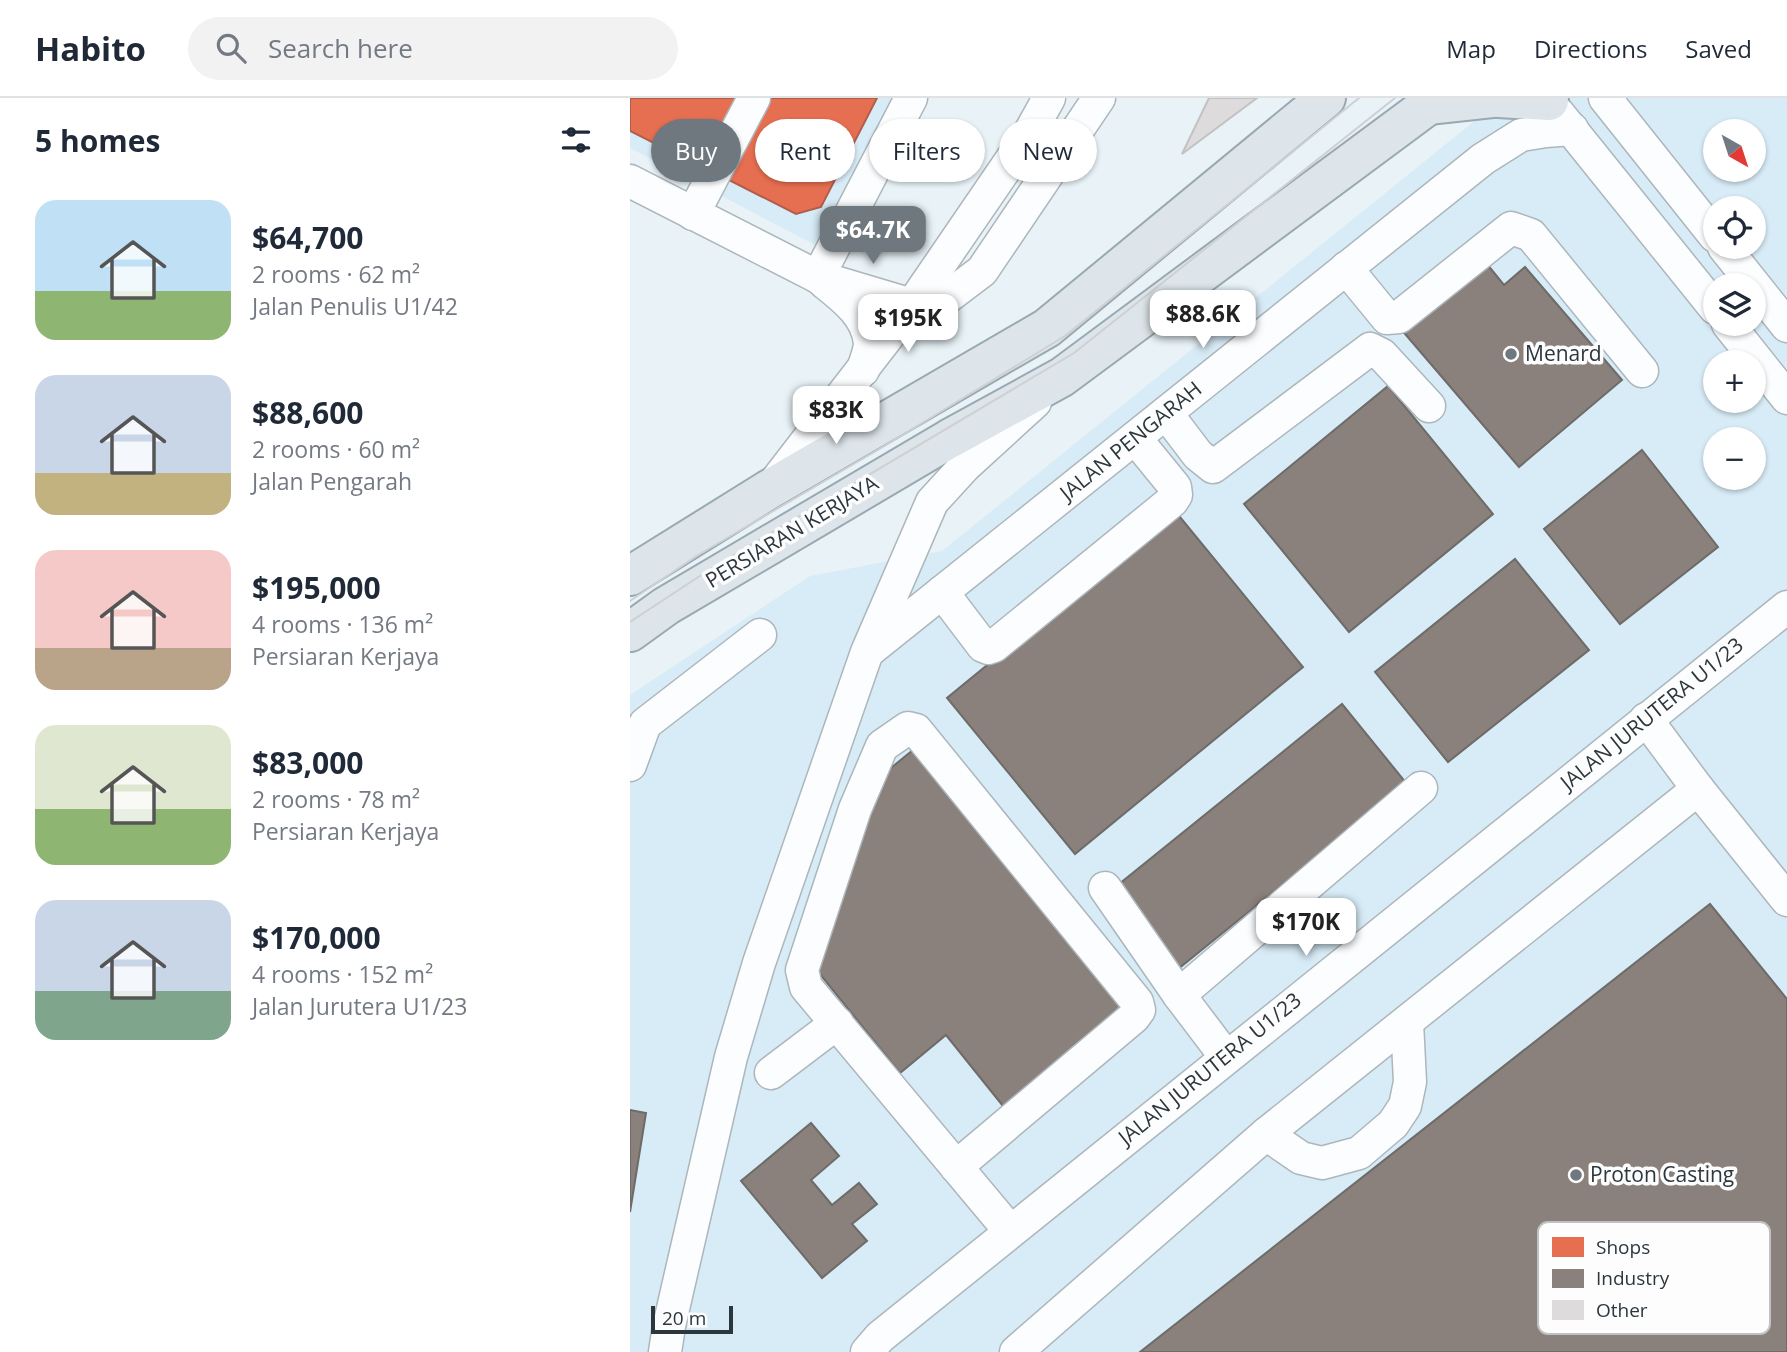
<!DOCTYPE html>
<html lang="en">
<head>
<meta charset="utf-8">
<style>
  body { margin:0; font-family:"Open Sans",sans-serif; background:#f2f2f3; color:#1f2937; height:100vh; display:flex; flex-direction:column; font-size:26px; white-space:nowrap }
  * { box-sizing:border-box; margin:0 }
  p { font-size:23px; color:#747a83 }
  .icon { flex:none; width:38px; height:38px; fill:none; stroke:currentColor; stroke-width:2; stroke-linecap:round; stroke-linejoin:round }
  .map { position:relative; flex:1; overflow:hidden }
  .drawer { display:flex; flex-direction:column; background:#fff; width:630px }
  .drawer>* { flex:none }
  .banner { position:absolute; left:21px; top:21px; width:665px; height:63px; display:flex; gap:14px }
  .needle { width:46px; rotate:141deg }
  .controls { position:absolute; left:1073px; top:21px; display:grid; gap:14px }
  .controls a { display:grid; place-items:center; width:63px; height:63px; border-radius:50%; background:#fff; box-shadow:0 2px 5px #0004; font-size:35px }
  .scale { position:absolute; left:21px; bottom:18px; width:82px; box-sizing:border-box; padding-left:7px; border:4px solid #2c373d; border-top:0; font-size:19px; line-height:24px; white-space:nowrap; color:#2c373d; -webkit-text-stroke:5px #fdfdfd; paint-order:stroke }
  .price { position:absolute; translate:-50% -60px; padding:0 16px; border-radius:14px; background:#fff; color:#222; font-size:23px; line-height:46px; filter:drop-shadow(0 2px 4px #0008) }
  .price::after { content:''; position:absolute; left:50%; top:42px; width:21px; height:16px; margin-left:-10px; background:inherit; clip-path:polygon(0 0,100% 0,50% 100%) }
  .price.on { background:#6e787e; color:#fff }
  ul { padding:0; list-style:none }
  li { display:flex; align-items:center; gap:21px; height:175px; padding:0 35px }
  li span { display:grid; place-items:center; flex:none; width:196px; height:140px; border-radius:21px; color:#555 }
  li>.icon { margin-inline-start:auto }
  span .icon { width:84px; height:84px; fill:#fffc; stroke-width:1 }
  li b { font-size:30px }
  h2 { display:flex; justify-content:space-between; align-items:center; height:84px; padding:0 35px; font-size:30px }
  .pill { padding:0 24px; border-radius:32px; background:#fff; box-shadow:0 2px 5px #0004; font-size:24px; line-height:63px }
  .pill.on { background:#6e787e; color:#fff }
  header { display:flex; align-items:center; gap:42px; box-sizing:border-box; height:98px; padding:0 35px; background:#fff; border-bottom:2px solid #e0e1e3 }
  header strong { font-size:33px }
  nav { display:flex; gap:38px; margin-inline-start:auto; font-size:24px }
  .search { width:490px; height:63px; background:#f2f2f3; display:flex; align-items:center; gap:18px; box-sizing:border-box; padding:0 24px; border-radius:38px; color:#747a83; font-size:26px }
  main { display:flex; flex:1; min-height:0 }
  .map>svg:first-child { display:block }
  .built { fill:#d8ecf7; fill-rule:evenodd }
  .shops { fill:#e76f51; stroke:#af5e4b; stroke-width:2 }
  .industry { fill:#8a817c; stroke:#6e6b69; stroke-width:2 }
  .building { fill:#dddbdc; stroke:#c3c2c3; stroke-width:2 }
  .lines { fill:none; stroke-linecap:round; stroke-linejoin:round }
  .minor-casing { stroke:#acb6bb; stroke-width:35 }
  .major-casing { stroke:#98a9b2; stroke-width:42 }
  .minor { stroke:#fcfdfe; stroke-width:32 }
  .major { stroke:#dde5ea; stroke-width:38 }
  .tram { stroke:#ced0d2; stroke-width:2 }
  .poi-dot { fill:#6e787e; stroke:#fdfdfd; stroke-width:2.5 }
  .labels { text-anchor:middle; stroke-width:7; stroke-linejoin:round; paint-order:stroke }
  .poi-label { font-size:21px; fill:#2c373d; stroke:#fdfdfd; text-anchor:start }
  .street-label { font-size:21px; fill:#2c373d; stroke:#fdfdfd }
  .key { fill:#fdfdfd; stroke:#bec2c3; stroke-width:2 }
  .key-label { font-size:19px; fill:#2c373d }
</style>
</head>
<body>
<header>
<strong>Habito</strong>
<div class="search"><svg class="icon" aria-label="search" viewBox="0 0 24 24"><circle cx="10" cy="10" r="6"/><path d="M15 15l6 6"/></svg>Search here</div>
<nav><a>Map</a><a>Directions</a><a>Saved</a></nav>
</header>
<main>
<section class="drawer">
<h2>5 homes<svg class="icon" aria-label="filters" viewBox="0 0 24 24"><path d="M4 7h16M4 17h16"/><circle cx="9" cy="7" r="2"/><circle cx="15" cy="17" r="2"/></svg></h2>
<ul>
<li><span style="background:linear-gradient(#bfe0f5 65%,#8fb573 0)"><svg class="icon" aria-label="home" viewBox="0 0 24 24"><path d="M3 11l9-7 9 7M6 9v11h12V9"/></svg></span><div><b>$64,700</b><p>2 rooms · 62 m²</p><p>Jalan Penulis U1/42</p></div></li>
<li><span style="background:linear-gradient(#c9d6e8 70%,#c2b280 0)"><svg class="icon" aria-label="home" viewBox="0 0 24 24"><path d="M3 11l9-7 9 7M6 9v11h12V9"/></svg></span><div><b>$88,600</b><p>2 rooms · 60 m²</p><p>Jalan Pengarah</p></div></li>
<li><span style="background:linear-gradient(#f6c9c9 70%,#b9a48a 0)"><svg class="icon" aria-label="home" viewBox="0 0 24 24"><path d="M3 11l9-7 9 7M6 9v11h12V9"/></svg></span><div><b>$195,000</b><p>4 rooms · 136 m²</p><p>Persiaran Kerjaya</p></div></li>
<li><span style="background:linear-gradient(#dfe7d0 60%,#8fb573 0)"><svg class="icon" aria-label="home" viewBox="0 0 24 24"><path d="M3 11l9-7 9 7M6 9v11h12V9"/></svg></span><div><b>$83,000</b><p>2 rooms · 78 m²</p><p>Persiaran Kerjaya</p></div></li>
<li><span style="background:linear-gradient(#c9d6e8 65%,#7fa58c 0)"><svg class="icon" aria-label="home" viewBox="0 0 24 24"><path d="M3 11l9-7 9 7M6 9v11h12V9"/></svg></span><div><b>$170,000</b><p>4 rooms · 152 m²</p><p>Jalan Jurutera U1/23</p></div></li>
</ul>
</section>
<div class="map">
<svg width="1157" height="1254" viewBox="0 0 1157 1254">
  <rect width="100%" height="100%" fill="#e8f2f7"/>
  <g class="built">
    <path d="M0,0h266l-77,149 -189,-99z"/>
    <path d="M873,0h284v1254h-1157v-657l180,-119 132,-25zM1085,33h39v39h-39zM1085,110h39v39h-39zM1085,187h39v39h-39zM1085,264h39v39h-39zM1085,341h39v39h-39z"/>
  </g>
  <g class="shops">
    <path d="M0,0h106l-35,69 -71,-36z"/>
    <path d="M141,0h106l-56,109 -25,7 -67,-34z"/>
  </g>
  <g class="industry">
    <path d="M852,160l22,27 21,-18 97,113 -103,87 -119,-139z"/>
    <path d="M758,288l105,128 -144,118 -105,-128z"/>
    <path d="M1012,352l76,97 -98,77 -76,-95z"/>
    <path d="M545,413l128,156 -228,187 -128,-156z"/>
    <path d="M885,461l74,91 -141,112 -73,-90z"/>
    <path d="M712,606l65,80 -229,185 -65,-80z"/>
    <path d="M288,648l210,259 -125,101 -57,-71 -46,38 -89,-110 65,-183z"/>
    <path d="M1080,806l77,95v353h-647z"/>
    <path d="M0,1012l16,3 -16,99z"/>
    <path d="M181,1025l28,33 -28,24 21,25 27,-22 18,21 -25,20 15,17 -45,37 -81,-97z"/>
  </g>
  <path class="building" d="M579,0h48l-75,56z"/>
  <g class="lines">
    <defs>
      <g id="minor">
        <path d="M975,0l110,138"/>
        <path d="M928,15l157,195"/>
        <path d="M0,83l188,96 94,28 33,-6 37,-28 117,-173"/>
        <path d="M63,116l61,-116"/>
        <path d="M1094,149l63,79"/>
        <path d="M716,170l41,50 12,-1 112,-89 20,7 111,136"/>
        <path d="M188,179l93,-179"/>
        <path d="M194,184c20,16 43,33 46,61 0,8 -5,19 -7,27"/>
        <path d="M1098,226l59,74"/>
        <path d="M536,315l32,42 15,12 157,-118 12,6 47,51"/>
        <path d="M146,383l136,-176 117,-171 20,-36"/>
        <path d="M312,494l41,54 5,2 6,-2 178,-145 4,-6 -1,-8 -40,-49"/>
        <path d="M241,551l612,-490 38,-24 25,-4 26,-2"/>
        <path d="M1016,621l52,70 89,111"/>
        <path d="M0,667l15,-41 115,-89"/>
        <path d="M475,790l74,107 47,62"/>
        <path d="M549,897l242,-207"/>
        <path d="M141,975l66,-50"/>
        <path d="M636,1036l35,24 21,5 37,-10 34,-29 12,-18 5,-24 -3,-60"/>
        <path d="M326,1069l178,-150 5,-7 -2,-8 -221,-272 -8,-2 -26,18 -27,63 -53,161 4,17 204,244"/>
        <path d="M35,1254l4,-26 62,-269 28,-94 108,-311 65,-150 33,-36 70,-64"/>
        <path d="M237,1254l13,-15 907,-730"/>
        <path d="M386,1254l250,-218 432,-345"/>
      </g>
      <g id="major">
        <path d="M869,0l50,3"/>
        <path d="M798,7l64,-7"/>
        <path d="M0,478l138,-86 279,-162 279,-230"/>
        <path d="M0,534l36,-26 283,-167 113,-62 376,-279"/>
      </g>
    </defs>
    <use href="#minor" class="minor-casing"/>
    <use href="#major" class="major-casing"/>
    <use href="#minor" class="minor"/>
    <use href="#major" class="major"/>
    <g class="tram">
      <path d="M0,503l68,-46 183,-107 184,-112 294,-238"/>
      <path d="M0,524l82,-54 362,-215 321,-255"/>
    </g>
  </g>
  <g class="poi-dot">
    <circle cx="881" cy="256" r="7"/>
    <circle cx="946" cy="1077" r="7"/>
  </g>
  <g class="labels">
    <g class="poi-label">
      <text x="895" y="263">Menard</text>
      <text x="960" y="1084">Proton Casting</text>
    </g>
    <g class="street-label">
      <text transform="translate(501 343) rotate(-39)" y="7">JALAN PENGARAH</text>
      <text transform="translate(162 434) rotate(-31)" y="7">PERSIARAN KERJAYA</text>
      <text transform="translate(1022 616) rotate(-39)" y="7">JALAN JURUTERA U1/23</text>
      <text transform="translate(580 971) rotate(-39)" y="7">JALAN JURUTERA U1/23</text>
    </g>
  </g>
  <rect x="908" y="1124" width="232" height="112" rx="10" class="key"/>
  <rect x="922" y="1139" width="32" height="20" fill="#e76f51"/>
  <rect x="922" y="1171" width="32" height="19" fill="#8a817c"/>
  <rect x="922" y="1202" width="32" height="20" fill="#dddbdc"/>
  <g class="key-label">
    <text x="966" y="1156">Shops</text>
    <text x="966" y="1187">Industry</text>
    <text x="966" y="1219">Other</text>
  </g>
</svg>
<div class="controls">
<a><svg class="needle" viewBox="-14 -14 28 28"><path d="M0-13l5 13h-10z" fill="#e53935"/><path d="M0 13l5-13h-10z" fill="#747a83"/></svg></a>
<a><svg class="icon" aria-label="locate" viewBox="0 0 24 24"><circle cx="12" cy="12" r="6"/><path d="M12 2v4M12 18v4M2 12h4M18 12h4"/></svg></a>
<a><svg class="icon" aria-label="layers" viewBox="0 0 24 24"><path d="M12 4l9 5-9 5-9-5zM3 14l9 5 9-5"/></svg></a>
<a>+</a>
<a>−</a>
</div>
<div class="scale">20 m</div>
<b class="price on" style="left:243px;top:168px">$64.7K</b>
<b class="price" style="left:573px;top:252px">$88.6K</b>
<b class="price" style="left:278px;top:256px">$195K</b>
<b class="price" style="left:206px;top:348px">$83K</b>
<b class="price" style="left:676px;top:860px">$170K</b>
<div class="banner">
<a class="pill on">Buy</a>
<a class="pill">Rent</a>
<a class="pill">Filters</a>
<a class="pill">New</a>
</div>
</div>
</main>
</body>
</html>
